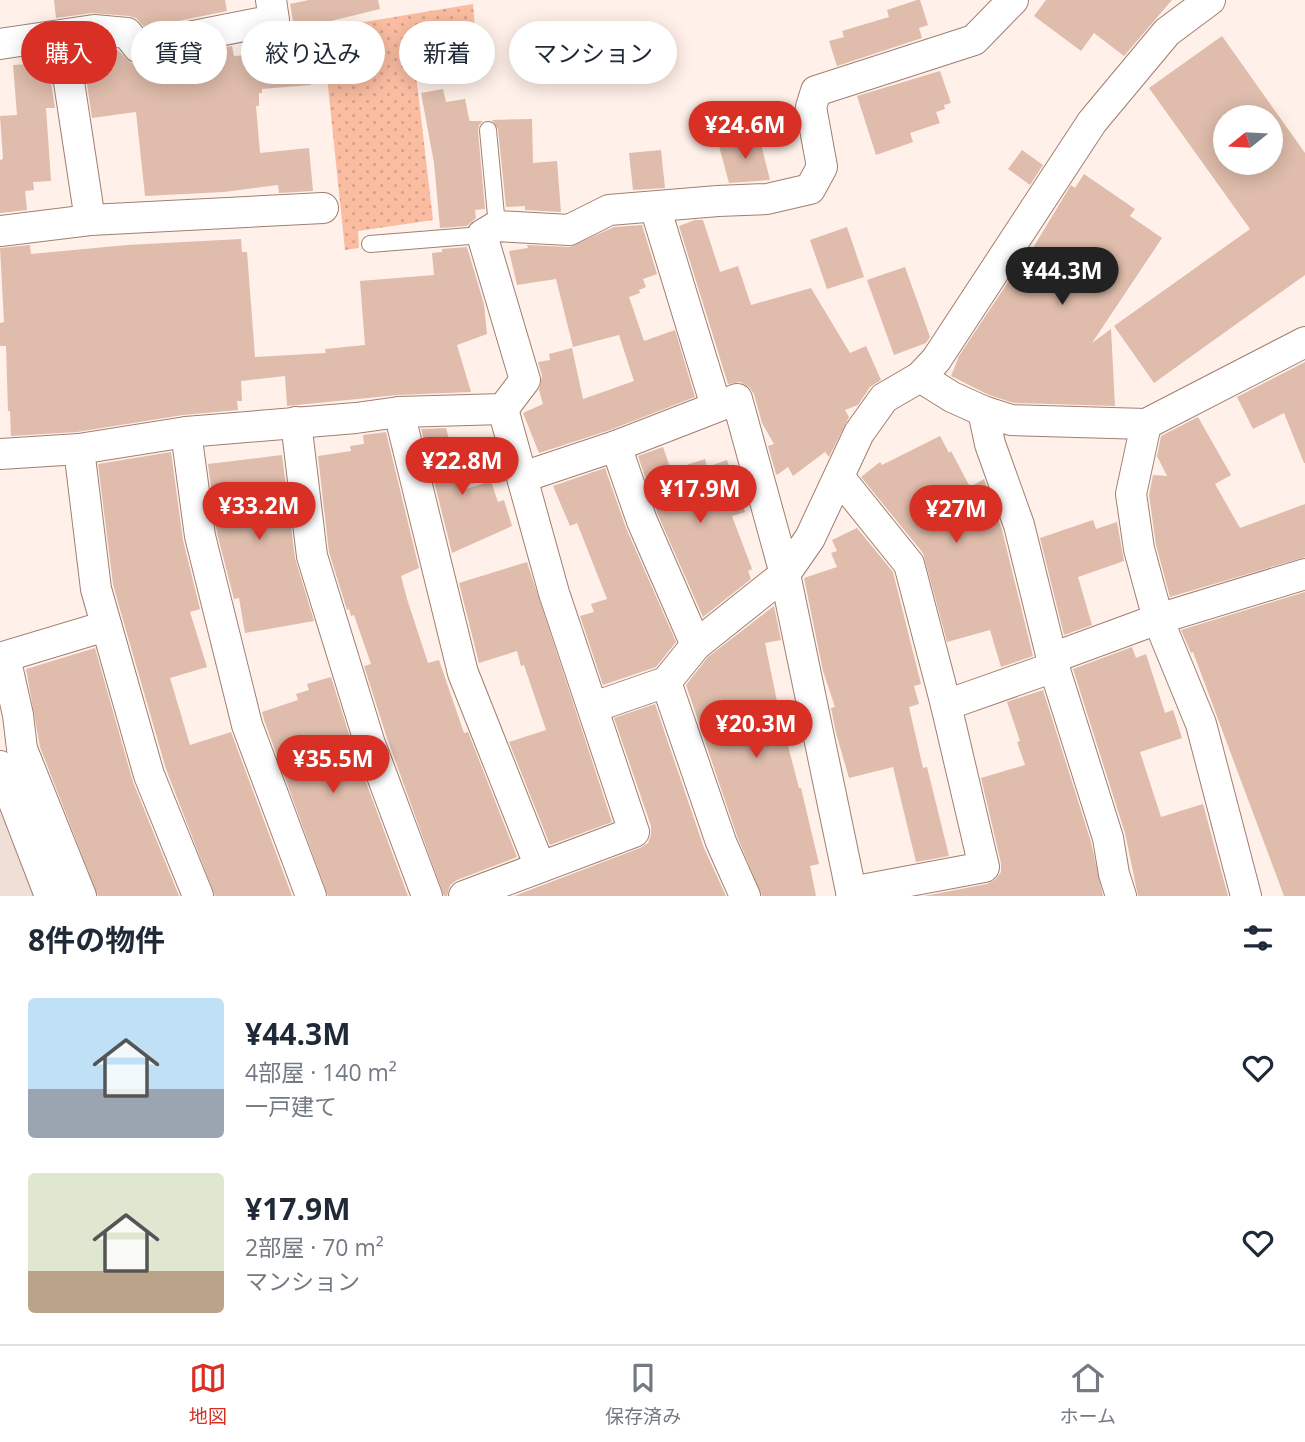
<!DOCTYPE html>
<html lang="ja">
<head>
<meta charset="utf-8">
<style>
  body { margin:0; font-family:"Open Sans","Noto Sans JP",sans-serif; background:#f2f2f3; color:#1f2937; height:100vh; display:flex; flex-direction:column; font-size:26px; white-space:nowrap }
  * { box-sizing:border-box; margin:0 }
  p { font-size:23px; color:#747a83 }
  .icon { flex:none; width:38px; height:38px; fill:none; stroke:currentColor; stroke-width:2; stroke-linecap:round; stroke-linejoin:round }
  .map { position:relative; height:896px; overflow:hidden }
  .sheet { display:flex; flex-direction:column; background:#fff; flex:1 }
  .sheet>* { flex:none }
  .top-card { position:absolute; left:21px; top:21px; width:700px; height:63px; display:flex; gap:14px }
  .needle { width:46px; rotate:252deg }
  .buttons { position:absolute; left:1213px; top:105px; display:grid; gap:14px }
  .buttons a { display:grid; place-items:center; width:70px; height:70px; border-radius:50%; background:#fff; box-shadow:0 4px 18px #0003; font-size:35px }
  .price { position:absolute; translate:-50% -60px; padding:0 16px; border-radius:24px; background:#d93025; color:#fff; font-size:23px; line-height:46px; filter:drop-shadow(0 2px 4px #0008) }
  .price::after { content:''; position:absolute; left:50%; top:42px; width:21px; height:16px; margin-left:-10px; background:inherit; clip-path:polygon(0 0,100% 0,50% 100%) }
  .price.selected { background:#222; color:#fff }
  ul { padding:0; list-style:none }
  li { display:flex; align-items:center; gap:21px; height:175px; padding:0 28px }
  li span { display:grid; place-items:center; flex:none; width:196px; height:140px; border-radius:7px; color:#555 }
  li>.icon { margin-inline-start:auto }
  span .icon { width:84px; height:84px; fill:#fffc; stroke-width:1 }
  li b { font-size:30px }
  h2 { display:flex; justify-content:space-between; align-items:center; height:84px; padding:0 28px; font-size:30px }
  .tag { padding:0 24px; border-radius:32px; background:#fff; box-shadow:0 4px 18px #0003; font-size:24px; line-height:63px }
  .tag.selected { background:#d93025; color:#fff }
  .dock { display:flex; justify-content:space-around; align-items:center; height:98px; border-top:2px solid #e0e1e3; background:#fff; font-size:19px; color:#747a83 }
  .dock a { display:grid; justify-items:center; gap:4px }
  .dock .selected { color:#d93025 }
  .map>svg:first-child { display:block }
  .built { fill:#efdfd6 }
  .grass { fill:url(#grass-dots) }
  .building { fill:#dfbcab; fill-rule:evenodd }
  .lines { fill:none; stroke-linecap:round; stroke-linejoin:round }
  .lane-casing { stroke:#a07f70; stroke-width:18 }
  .street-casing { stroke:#a07f70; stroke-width:32 }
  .lane { stroke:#fff; stroke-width:16 }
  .street { stroke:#fff; stroke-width:30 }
</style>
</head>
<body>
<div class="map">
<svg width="1305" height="896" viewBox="0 0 1305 896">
  <defs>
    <pattern id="grass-dots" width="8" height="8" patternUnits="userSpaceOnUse" patternTransform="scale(1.75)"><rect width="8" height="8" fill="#fabda1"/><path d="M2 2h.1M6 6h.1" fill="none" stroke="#d6a289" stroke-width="1.8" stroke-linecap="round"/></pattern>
  </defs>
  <rect width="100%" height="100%" fill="#fff0e9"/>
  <path class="built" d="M0,803l37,93h-37z"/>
  <path class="grass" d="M473,4l5,62 -62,9 17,145 -75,11 1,17 -14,2 -23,-221z"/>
  <g class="building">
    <path d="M54,0h171l2,11 -82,17 -9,-10 -7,-2 -37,-3 -36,5z"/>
    <path d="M309,0h69l2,9 -49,12 1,5 -37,7 -5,-29z"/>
    <path d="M917,0h3l8,25 -9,3 3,10 -85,28 -8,-25 15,-4 -2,-6 47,-14 -2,-7z"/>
    <path d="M1046,0h126l-48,56 -30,-23 -13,18 -47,-35z"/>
    <path d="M1222,36l83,117v122l-151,108 -40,-57 136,-97 -101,-141zM1225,117h45v46h-45z"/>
    <path d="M232,46l2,10 74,-6 3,35 -49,4v4h-3v13h-3l4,47 49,-5 4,43 -34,2 -1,-8 -54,7 -79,4 -9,-84 -44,6 -10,-68 12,-2 24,2 13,13 10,1z"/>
    <path d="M48,63l7,45h-9l5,73 -18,1 1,8 -9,1 2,19 -27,3v-53l3,-1 -3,-43 17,-1 -4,-50z"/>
    <path d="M940,71l11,32 -7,2 1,4 -9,3 4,11 -30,10 3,9 -37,13 -19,-59z"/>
    <path d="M443,89l3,13 19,-3 4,20 1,2h13l-4,4 -1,6 7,78 -10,1 1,8 -9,8 -27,2 -6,-65 -13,-70z"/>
    <path d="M532,119l1,44 24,-2 4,51 -36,-2v-4l-19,1 -8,-78 -6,-9z"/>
    <path d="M759,136l11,44 -41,3 -10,-37z"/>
    <path d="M661,150l4,38 -32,2 -4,-37z"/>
    <path d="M1022,150l21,15 -13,20 -22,-16z"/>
    <path d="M1084,174l51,35 -5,7 32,22 -70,105 19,-14 4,77 -101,-3 -25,-8 -38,-19 8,-20 51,-77 3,2 58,-96 4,3z"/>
    <path d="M695,220h8l17,52 18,-6 13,39 60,-17 39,65 16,-7 15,34 -11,7 -12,18 -13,5 4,7 -20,40 -4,-5 -32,24 -5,-9 -11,8 -1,-1 -8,-28 6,-2 -12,-21 -8,-29 -5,-7 -9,-5 -12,2 -49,-158z"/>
    <path d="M642,225l15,49 -14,5 3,8 -7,3 1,3 -11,4 15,44 31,-11 20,67 -85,33 -71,23 -16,-40 20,-9 -4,-14 3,-14 -4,-14 12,-2 -1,-6 23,-6 11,51 51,-18 -15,-46 -46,12 -17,-68 -39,6 -8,-34 19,-3 -1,-3 42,2 45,-20z"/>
    <path d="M847,227l17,50 -37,12 -17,-49z"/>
    <path d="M241,239l1,13h5l8,105 71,-4 -1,-4 40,-4 -5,-64 74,-6 -2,-22 10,-1v-3l25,-2 17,57 3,30 -30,11 14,47 -73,3 -111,11 -2,-30 -44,5 1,20h-5l1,9 -55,5 -106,17 -66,4 -1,-25h-2l-2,-65h-6v-23l4,-1 -4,-74 30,-3 1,9 96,-9z"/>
    <path d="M905,267l25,70 -4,6 -32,12 -27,-75z"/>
    <path d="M1305,362v101h-1l-20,-50 -31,16 -16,-32z"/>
    <path d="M1198,417l33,58 -16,9 25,44 65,-24v53l-135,40 -14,-52 -7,-50 4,-20 14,1 -10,-20 4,-20z"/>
    <path d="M446,428l17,62 28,-9 7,21 6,-2 8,26 -60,27 -31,-124z"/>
    <path d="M386,432l33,136 -18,8 6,23 21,64 11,-3 25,73 4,-1 49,125 -60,23 -7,5 -3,11h-3l-58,-161 -22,-69 7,-2 -17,-49 -3,1 -2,-7 -2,1 -18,-58 -11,-96 33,-5 -1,-5 14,-2 -1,-9z"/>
    <path d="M940,436l9,17 2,-2 19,36 14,-8 18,51 31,126 -32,11 -11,-37 -43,12 -24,-89 -62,-76 19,-15 2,3z"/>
    <path d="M663,447l8,23 34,-11 2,8 20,-7 18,52 -13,4 20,53 -4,2 3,8 -48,38 -45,-102 -20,-59z"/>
    <path d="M171,452l12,88 17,69 -10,3 17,55 -37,11 20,67 41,-13 61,164h-77l-49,-127 -47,-163 -6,-22 -15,-120z"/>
    <path d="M282,455l13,103 19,63 -69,12 -6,-35 -5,1 -17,-66 -9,-69z"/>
    <path d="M605,468l21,60 50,114 -20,25 -53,18 -23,-69 14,-4 -3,-8 16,-5 -30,-76 -7,3 -17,-40z"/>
    <path d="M1093,520l3,9 21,-7 7,39 -46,16 14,48 -28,10 -24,-97z"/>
    <path d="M857,528l36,44 28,112 -7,2 5,18 -10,3 14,61 4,-1 22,89 -33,6 -23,-95 -44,11 -13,-45 -5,-25 4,-1 -12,-36 -19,-93 33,-11 -6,-14 6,-2 -5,-11z"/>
    <path d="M527,562l85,260 -62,23 -41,-103 37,-12 -22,-65 -3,1 -4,-15 -38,12 -20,-80z"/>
    <path d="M1305,592v304h-21l-91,-244 -2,1 -10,-23z"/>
    <path d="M774,606l7,34 -16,3 14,68 20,77h2l18,76 -9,2 6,30h-54l-25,-60 -51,-151 22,-28z"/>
    <path d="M1132,647l4,11 10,-4 19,59 8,-3 9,28 -42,14 21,65 42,-13 25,92h-90l-13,-63 -52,-164z"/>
    <path d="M95,648l38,134 46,114h-81l-58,-149 -14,-78z"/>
    <path d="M331,677l22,70 55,149h-80l-64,-176 -2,-8 36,-12 -2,-6 13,-4 -2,-6z"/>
    <path d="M1043,690l48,152 12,54h-179l63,-12 8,-4 6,-8v-9l-20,-85 44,-13 -8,-23 3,-1 -13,-39z"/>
    <path d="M655,704l49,144 22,48h-212l126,-48 8,-5 3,-8v-9l-37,-108z"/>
  </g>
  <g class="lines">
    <defs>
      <g id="lane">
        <path d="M488,130l9,96"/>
        <path d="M370,244l112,-9"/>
      </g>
      <g id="street">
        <path d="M62,36l28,184"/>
        <path d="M0,44l94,-14 33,3 11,14 136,-27 -3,-20"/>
        <path d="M655,207l61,199"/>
        <path d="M0,231l90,-11 233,-12"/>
        <path d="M920,377l32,20 31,14 28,9 135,4"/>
        <path d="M983,411l7,33 29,81 35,142 54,171 6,36 7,22"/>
        <path d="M399,412l64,261 77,194"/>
        <path d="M296,422l16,134 57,185 58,155"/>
        <path d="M186,432l14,104 47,189 64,171"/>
        <path d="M616,446l26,75 54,124"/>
        <path d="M79,449l17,140 53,186 49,121"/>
        <path d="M0,454l79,-5 107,-17 170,-14 43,-6 104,-3 22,-29 -43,-145 15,-9 72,4 40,-20 109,-9 49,-2 43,-10 12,-22 -11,-60 5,-16 158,-51 39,-40"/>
        <path d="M523,477l93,-31 121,-47 48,175 67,322"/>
        <path d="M839,477l70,87 37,141 38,162 -133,25"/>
        <path d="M5,657l13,58 4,34 59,147"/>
        <path d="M0,658l106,-32"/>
        <path d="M1052,658l106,-39 147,-45"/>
        <path d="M666,682l55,160 24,54"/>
        <path d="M946,705l108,-38"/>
        <path d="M594,707l72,-25 30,-37 89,-71 25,-36 49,-105 25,-35 36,-21 16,-17 156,-238 75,-90 43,-32"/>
        <path d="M0,766l50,130"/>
        <path d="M464,896l170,-64 -80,-239 -51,-184"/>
        <path d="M1246,896l-45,-172 -43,-105 -19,-70 -8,-55 15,-70 159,-82"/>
      </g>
    </defs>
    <use href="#lane" class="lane-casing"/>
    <use href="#street" class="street-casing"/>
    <use href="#lane" class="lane"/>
    <use href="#street" class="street"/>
  </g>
</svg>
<div class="buttons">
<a><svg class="needle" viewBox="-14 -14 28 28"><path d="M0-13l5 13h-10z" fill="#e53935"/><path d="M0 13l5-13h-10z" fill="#747a83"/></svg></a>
</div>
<b class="price" style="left:745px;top:161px">¥24.6M</b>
<b class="price selected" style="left:1062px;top:307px">¥44.3M</b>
<b class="price" style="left:462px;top:497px">¥22.8M</b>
<b class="price" style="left:700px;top:525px">¥17.9M</b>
<b class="price" style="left:259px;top:542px">¥33.2M</b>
<b class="price" style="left:956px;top:545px">¥27M</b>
<b class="price" style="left:756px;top:760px">¥20.3M</b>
<b class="price" style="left:333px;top:795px">¥35.5M</b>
<div class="top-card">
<a class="tag selected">購入</a>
<a class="tag">賃貸</a>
<a class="tag">絞り込み</a>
<a class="tag">新着</a>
<a class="tag">マンション</a>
</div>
</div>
<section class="sheet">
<h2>8件の物件<svg class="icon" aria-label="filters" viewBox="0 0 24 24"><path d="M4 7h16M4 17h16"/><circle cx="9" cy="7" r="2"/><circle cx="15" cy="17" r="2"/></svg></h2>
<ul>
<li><span style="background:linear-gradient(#bfe0f5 65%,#9aa5b1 0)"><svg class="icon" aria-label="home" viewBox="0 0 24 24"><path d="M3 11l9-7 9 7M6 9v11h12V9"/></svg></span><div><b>¥44.3M</b><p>4部屋 · 140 m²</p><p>一戸建て</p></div><svg class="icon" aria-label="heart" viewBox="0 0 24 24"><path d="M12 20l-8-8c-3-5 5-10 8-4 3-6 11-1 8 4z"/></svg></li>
<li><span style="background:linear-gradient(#dfe7d0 70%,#b9a48a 0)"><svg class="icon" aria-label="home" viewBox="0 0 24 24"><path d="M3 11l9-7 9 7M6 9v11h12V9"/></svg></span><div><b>¥17.9M</b><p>2部屋 · 70 m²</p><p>マンション</p></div><svg class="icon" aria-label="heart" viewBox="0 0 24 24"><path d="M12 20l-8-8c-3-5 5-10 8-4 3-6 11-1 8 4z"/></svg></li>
</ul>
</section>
<nav class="dock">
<a class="selected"><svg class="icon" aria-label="map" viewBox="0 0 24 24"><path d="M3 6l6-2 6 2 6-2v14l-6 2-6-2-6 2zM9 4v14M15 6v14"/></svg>地図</a>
<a><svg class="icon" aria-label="saved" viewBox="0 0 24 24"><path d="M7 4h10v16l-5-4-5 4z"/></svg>保存済み</a>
<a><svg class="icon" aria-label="home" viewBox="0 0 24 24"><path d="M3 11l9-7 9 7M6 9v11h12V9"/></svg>ホーム</a>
</nav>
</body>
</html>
